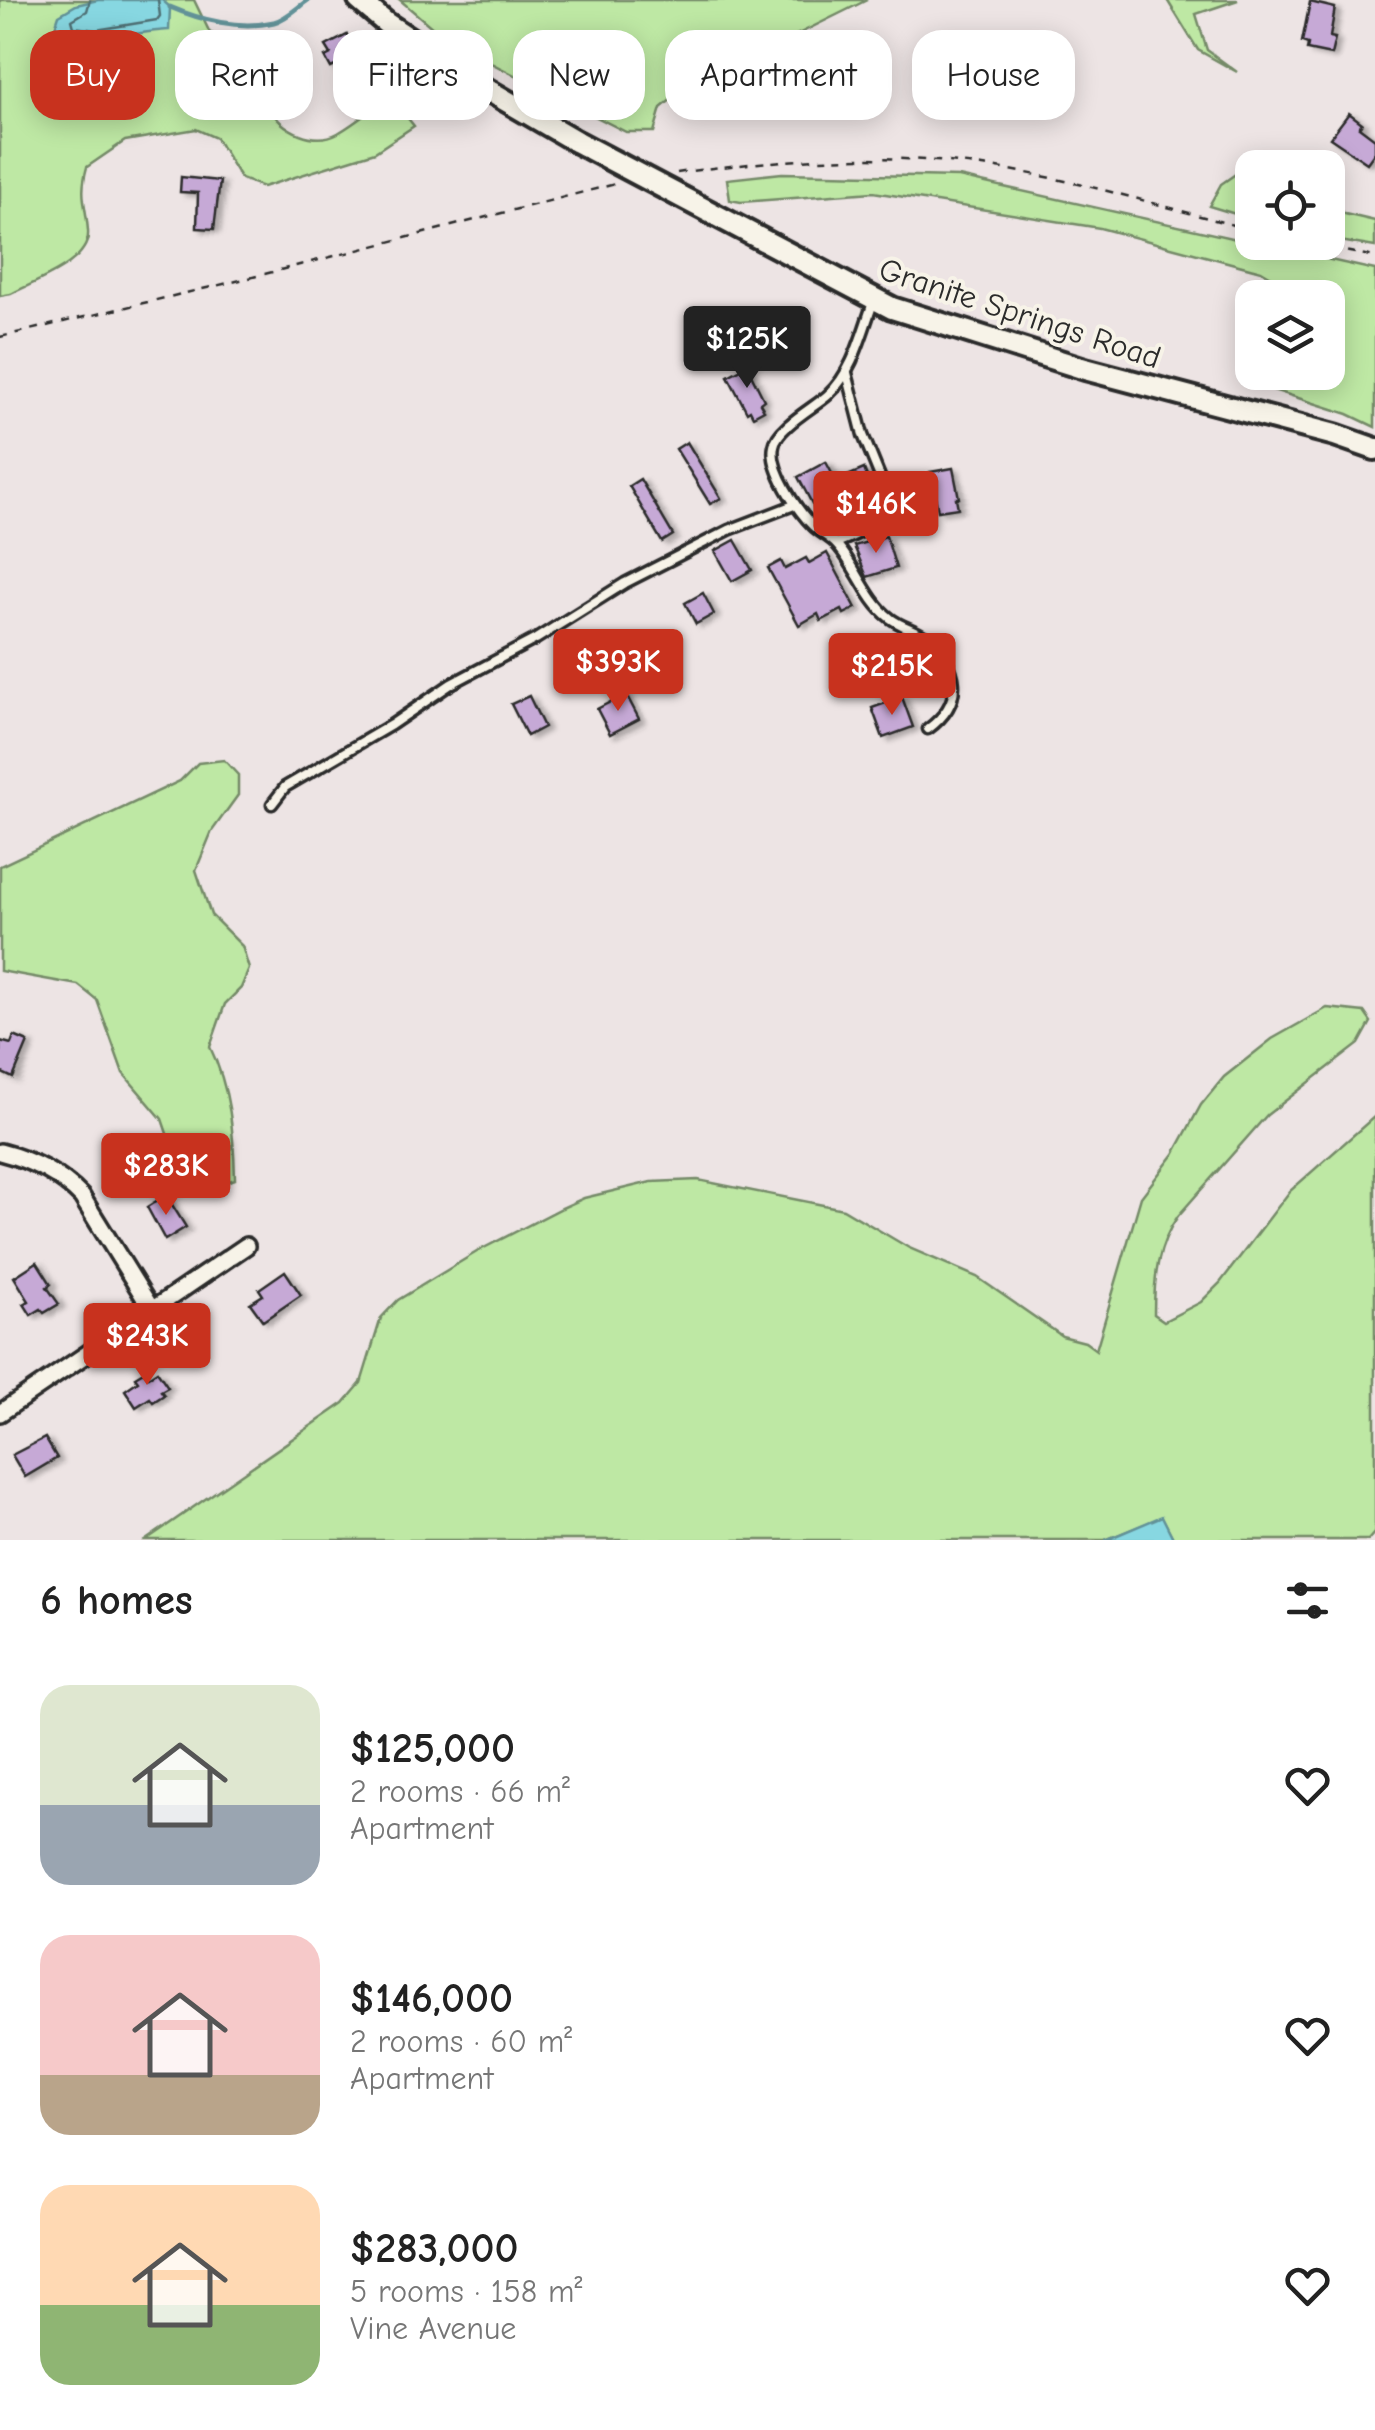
<!DOCTYPE html>
<html lang="en">
<head>
<meta charset="utf-8">
<style>
  body { margin:0; font-family:"Comic Neue",sans-serif; background:#f2f2f2; color:#222; height:100vh; display:flex; flex-direction:column; font-size:38px; white-space:nowrap }
  * { box-sizing:border-box; margin:0 }
  p { font-size:32px; color:#767676 }
  .icon { flex:none; width:55px; height:55px; fill:none; stroke:currentColor; stroke-width:2; stroke-linecap:round; stroke-linejoin:round }
  .map { position:relative; height:1540px; overflow:hidden }
  .panel { display:flex; flex-direction:column; background:#fff; flex:1 }
  .panel>* { flex:none }
  .top-card { position:absolute; left:30px; top:30px; width:1315px; height:90px; display:flex; gap:20px }
  .fabs { position:absolute; left:1235px; top:150px; display:grid; gap:20px }
  .fabs a { display:grid; place-items:center; width:110px; height:110px; border-radius:20px; background:#fff; box-shadow:0 5px 25px #0003; font-size:50px }
  .price { position:absolute; translate:-50% -85px; padding:0 22px; border-radius:10px; background:#c8321e; color:#fff; font-size:32px; line-height:65px; filter:drop-shadow(0 2px 5px #0008) }
  .price::after { content:''; position:absolute; left:50%; top:60px; width:30px; height:22px; margin-left:-15px; background:inherit; clip-path:polygon(0 0,100% 0,50% 100%) }
  .price.active { background:#222; color:#fff }
  ul { padding:0; list-style:none }
  li { display:flex; align-items:center; gap:30px; height:250px; padding:0 40px }
  li span { display:grid; place-items:center; flex:none; width:280px; height:200px; border-radius:30px; color:#555 }
  li>.icon { margin-inline-start:auto }
  span .icon { width:120px; height:120px; fill:#fffc; stroke-width:1 }
  li b { font-size:42px }
  h2 { display:flex; justify-content:space-between; align-items:center; height:120px; padding:0 40px; font-size:42px }
  .chip { padding:0 35px; border-radius:30px; background:#fff; box-shadow:0 5px 25px #0003; font-size:35px; line-height:90px }
  .chip.active { background:#c8321e; color:#fff }
  .map>svg:first-child { display:block }
  .green { fill:#bee8a4; stroke:#748a68; stroke-width:2.5 }
  .water { fill:#87d7e1; stroke:#629298; stroke-width:2.5 }
  .lines { fill:none; stroke-linecap:round; stroke-linejoin:round }
  .shore { stroke:#507074; stroke-width:2.5 }
  .stream { stroke:#629298; stroke-width:5 }
  .building { fill:#c6a9d6; stroke:#2b2b2b; stroke-width:2.5; filter:url(#shadow) }
  .lane-casing { stroke:#2b2b2b; stroke-width:15 }
  .street-casing { stroke:#2b2b2b; stroke-width:22 }
  .secondary-casing { stroke:#2b2b2b; stroke-width:28 }
  .path { stroke:#2b2b2b; stroke-width:2.5; stroke-dasharray:8 8; stroke-linecap:butt }
  .lane { stroke:#f7f3e8; stroke-width:8 }
  .street { stroke:#f7f3e8; stroke-width:15 }
  .secondary { stroke:#f7f3e8; stroke-width:20 }
  .labels { text-anchor:middle; stroke-width:8; stroke-linejoin:round; paint-order:stroke }
  .street-label { font-size:32px; fill:#2b2b2b; stroke:#f7f3e8 }
</style>
</head>
<body>
<div class="map">
<svg width="1375" height="1540" viewBox="0 0 1375 1540">
  <defs>
    <filter id="shadow"><feDropShadow dx="5.5" dy="3" stdDeviation="2.5" flood-color="#0004"/></filter>
  </defs>
  <rect width="100%" height="100%" fill="#ede4e4"/>
  <filter id="ink" filterUnits="userSpaceOnUse"><feTurbulence type="fractalNoise" baseFrequency=".01" numOctaves="2"/><feDisplacementMap in="SourceGraphic" scale="20" xChannelSelector="R" yChannelSelector="G"/><feConvolveMatrix kernelMatrix="1 2 1 2 8 2 1 2 1" color-interpolation-filters="sRGB"/></filter>
  <g filter="url(#ink)">
    <g class="green">
      <path d="M0,0h194l16,33 42,16c8,35 11,71 48,85 13,5 25,6 38,-1 18,-10 35,-25 52,-37l24,30 -39,26 -112,35 -22,-8 -25,-41 -20,-9 -71,12 -38,26c-8,29 -1,36 1,64 3,32 -53,50 -77,63l-11,2z"/>
      <path d="M400,0h467l-188,93 -18,15 -7,24h-28l-178,-91z"/>
      <path d="M1167,0h71l-42,14 11,36 30,22 -39,-22z"/>
      <path d="M782,173l177,4 416,93v157l-27,-13 -81,-26v-15l61,-1v-74l-37,-1 -8,-13 -22,-13 -161,-43 -227,-36 -132,10 -11,-2 -3,-21z"/>
      <path d="M1237,173h15v46l-43,-13 12,-22z"/>
      <path d="M1328,199l17,15 30,7v26l-47,-8z"/>
      <path d="M224,760l14,15v20l-26,36 -16,39 15,45 31,31 7,23 -8,19 -16,16 -15,43c20,41 24,87 25,132l-23,8 -19,-12 -18,-18 -13,-38 -39,-46 -26,-73 -19,-15 -78,-14v-105l180,-85 18,-18z"/>
      <path d="M1327,1008l37,4 7,10 -12,22 -92,71 -89,101c-21,29 -24,63 -24,98l10,7 37,-19 19,-19 70,-92 85,-75v416l-7,8h-194l-12,-23 -57,23h-959l198,-137 17,-20 20,-65 17,-18 82,-50 82,-42 22,-10 67,-16 47,-2 145,29 66,39 68,29 85,59 23,6 11,8 45,-153 33,-43 27,-49 23,-28 48,-38z"/>
    </g>
    <g class="water">
      <path d="M98,0h64l8,7 -1,23c-40,2 -77,17 -115,0l5,-15 17,-10z"/>
      <path d="M1162,1516l12,24h-69h1z"/>
    </g>
    <g class="lines">
      <path class="shore" d="M90,0l-3,11 -15,9 2,7 22,3 61,-10 3,-4 -2,-16"/>
      <path class="stream" d="M170,7c30,13 70,23 104,15 12,-3 23,-14 34,-22"/>
    </g>
    <g class="building">
      <path d="M1310,2l25,6 -5,29 5,1 -4,17 -24,-5 1,-6 -6,-2z"/>
      <path d="M347,35l11,20 -27,13 -6,-11 6,-3 -5,-8z"/>
      <path d="M1349,113l13,10 -3,4 16,12v13l-8,11 -37,-25z"/>
      <path d="M181,177l39,4 -6,48 -17,-1 1,-35 -18,-1z"/>
      <path d="M747,366l17,34 -4,3 4,7 -11,6 -3,-6 -3,2 -19,-36z"/>
      <path d="M687,442l34,56 -11,6 -34,-55z"/>
      <path d="M826,462l10,19 28,-12 6,15 -26,11 2,4 -29,14 -19,-36z"/>
      <path d="M953,468l6,30h-3l2,10 -20,3 -8,-39z"/>
      <path d="M640,479l33,56 -11,7 -33,-56z"/>
      <path d="M886,536l10,32 -29,9 -13,-31z"/>
      <path d="M735,540l17,30 -20,11 -17,-30z"/>
      <path d="M827,553l29,55 -12,6 -2,-4 -21,11 -3,-7 -19,11 -31,-57 13,-7 4,8 21,-11 3,5z"/>
      <path d="M703,593l11,21 -18,10 -11,-21z"/>
      <path d="M626,694l13,25 -29,15 -13,-25z"/>
      <path d="M529,696l15,31 -17,9 -16,-32z"/>
      <path d="M902,697l11,30 -30,11 -11,-30z"/>
      <path d="M14,1036l14,6 -15,36 -13,-6v-31l11,3z"/>
      <path d="M166,1195l20,32 -21,13 -18,-33z"/>
      <path d="M37,1262l14,22 -4,3 12,17 -15,9 -3,-4 -10,6 -7,-11 5,-3 -15,-24z"/>
      <path d="M285,1271l16,24 -38,26 -13,-18 13,-8 -4,-6z"/>
      <path d="M145,1371l3,6 9,-6 11,16 -7,4 3,4 -11,7 -3,-4 -14,9 -11,-17 13,-9 -3,-4z"/>
      <path d="M45,1438l12,20 -32,19 -13,-22z"/>
    </g>
    <g class="lines">
      <defs>
        <g id="lane">
          <path d="M874,300c-12,32 -20,71 -46,95 -13,12 -51,32 -54,51 -5,23 23,64 39,80 7,7 17,11 24,19 19,21 30,56 53,73 10,8 23,11 34,18 36,29 42,65 4,93"/>
          <path d="M836,543c24,-9 49,-20 51,-49l-24,-59 -16,-62"/>
          <path d="M272,804l13,-17 106,-62 60,-41 85,-45 89,-56 104,-53 65,-25"/>
        </g>
        <g id="street">
          <path d="M0,1152c31,8 60,22 82,45l70,113"/>
          <path d="M0,1413l246,-167"/>
        </g>
        <path id="secondary" d="M359,0l27,23 95,63 96,56 315,166 193,61 250,66 40,14"/>
      </defs>
      <use href="#lane" class="lane-casing"/>
      <use href="#street" class="street-casing"/>
      <use href="#secondary" class="secondary-casing"/>
      <g class="path">
        <path d="M677,173c101,-15 204,-21 306,-7 91,12 181,41 269,64"/>
        <path d="M1300,242l75,15"/>
        <path d="M0,337l249,-59 366,-94"/>
      </g>
      <use href="#lane" class="lane"/>
      <use href="#street" class="street"/>
      <use href="#secondary" class="secondary"/>
    </g>
  </g>
  <g class="labels">
    <g class="street-label">
      <text transform="translate(1020 313) rotate(18)" y="11">Granite Springs Road</text>
    </g>
  </g>
</svg>
<div class="fabs">
<a><svg class="icon" aria-label="locate" viewBox="0 0 24 24"><circle cx="12" cy="12" r="6"/><path d="M12 2v4M12 18v4M2 12h4M18 12h4"/></svg></a>
<a><svg class="icon" aria-label="layers" viewBox="0 0 24 24"><path d="M12 4l9 5-9 5-9-5zM3 14l9 5 9-5"/></svg></a>
</div>
<b class="price active" style="left:747px;top:391px">$125K</b>
<b class="price" style="left:876px;top:556px">$146K</b>
<b class="price" style="left:618px;top:714px">$393K</b>
<b class="price" style="left:892px;top:718px">$215K</b>
<b class="price" style="left:166px;top:1218px">$283K</b>
<b class="price" style="left:147px;top:1388px">$243K</b>
<div class="top-card">
<a class="chip active">Buy</a>
<a class="chip">Rent</a>
<a class="chip">Filters</a>
<a class="chip">New</a>
<a class="chip">Apartment</a>
<a class="chip">House</a>
</div>
</div>
<section class="panel">
<h2>6 homes<svg class="icon" aria-label="filters" viewBox="0 0 24 24"><path d="M4 7h16M4 17h16"/><circle cx="9" cy="7" r="2"/><circle cx="15" cy="17" r="2"/></svg></h2>
<ul>
<li><span style="background:linear-gradient(#dfe7d0 60%,#9aa5b1 0)"><svg class="icon" aria-label="home" viewBox="0 0 24 24"><path d="M3 11l9-7 9 7M6 9v11h12V9"/></svg></span><div><b>$125,000</b><p>2 rooms · 66 m²</p><p>Apartment</p></div><svg class="icon" aria-label="heart" viewBox="0 0 24 24"><path d="M12 20l-8-8c-3-5 5-10 8-4 3-6 11-1 8 4z"/></svg></li>
<li><span style="background:linear-gradient(#f6c9c9 70%,#b9a48a 0)"><svg class="icon" aria-label="home" viewBox="0 0 24 24"><path d="M3 11l9-7 9 7M6 9v11h12V9"/></svg></span><div><b>$146,000</b><p>2 rooms · 60 m²</p><p>Apartment</p></div><svg class="icon" aria-label="heart" viewBox="0 0 24 24"><path d="M12 20l-8-8c-3-5 5-10 8-4 3-6 11-1 8 4z"/></svg></li>
<li><span style="background:linear-gradient(#ffd9b3 60%,#8fb573 0)"><svg class="icon" aria-label="home" viewBox="0 0 24 24"><path d="M3 11l9-7 9 7M6 9v11h12V9"/></svg></span><div><b>$283,000</b><p>5 rooms · 158 m²</p><p>Vine Avenue</p></div><svg class="icon" aria-label="heart" viewBox="0 0 24 24"><path d="M12 20l-8-8c-3-5 5-10 8-4 3-6 11-1 8 4z"/></svg></li>
</ul>
</section>
</body>
</html>
